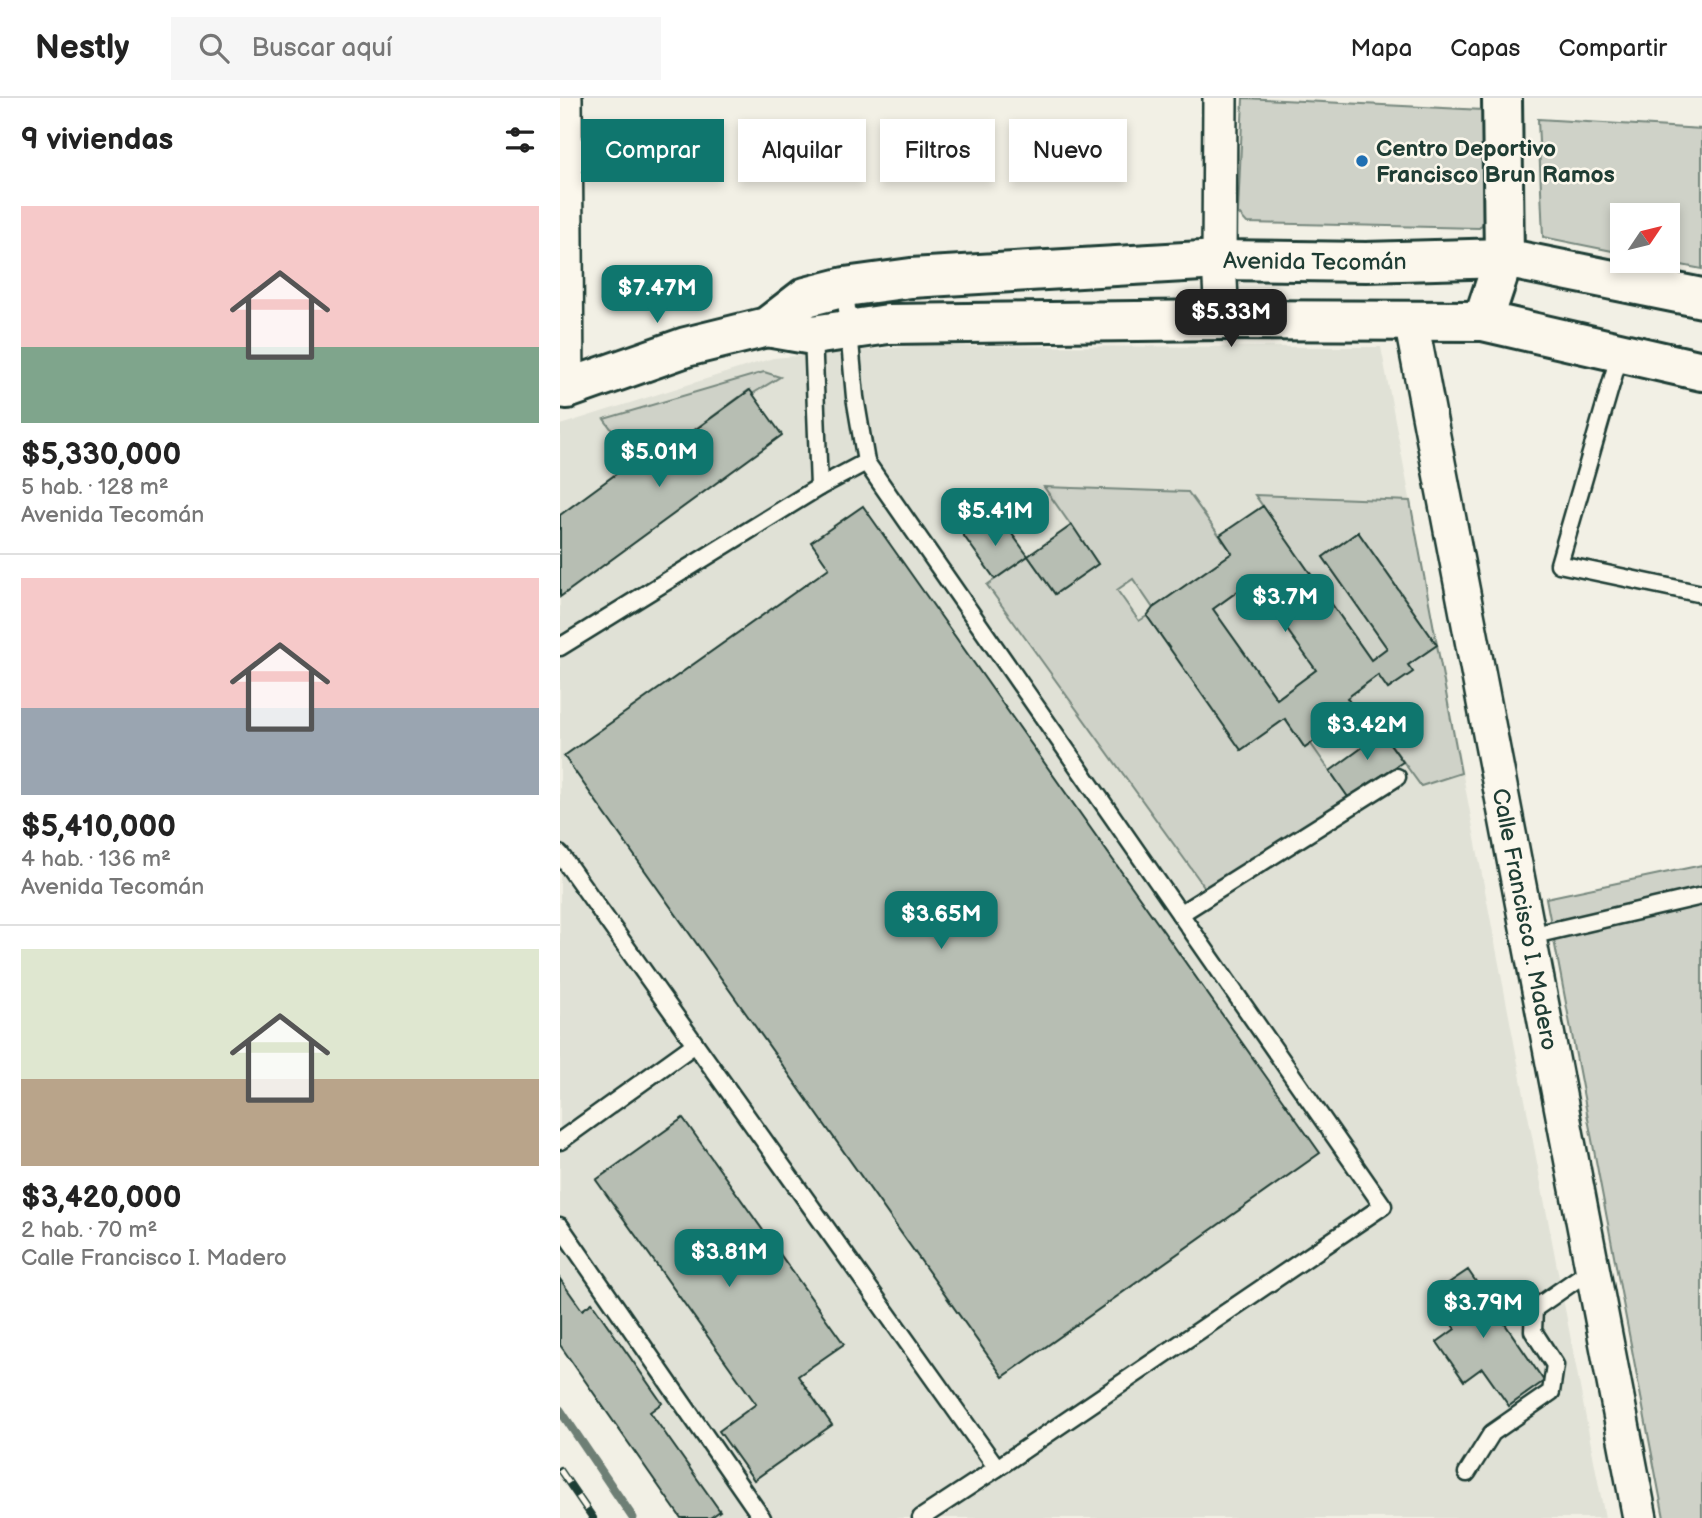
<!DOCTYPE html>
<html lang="es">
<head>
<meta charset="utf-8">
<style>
  body { margin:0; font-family:"Balsamiq Sans",sans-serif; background:#f6f6f6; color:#222; height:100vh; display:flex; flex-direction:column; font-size:26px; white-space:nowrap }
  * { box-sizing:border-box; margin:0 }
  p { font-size:23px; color:#767676 }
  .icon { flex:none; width:38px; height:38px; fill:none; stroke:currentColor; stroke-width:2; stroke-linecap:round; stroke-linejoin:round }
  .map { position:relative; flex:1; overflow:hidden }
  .drawer { display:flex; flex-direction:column; background:#fff; width:560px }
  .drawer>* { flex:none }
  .hud { position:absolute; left:21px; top:21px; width:665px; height:63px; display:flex; gap:14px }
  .needle { width:46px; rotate:55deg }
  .buttons { position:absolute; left:1050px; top:105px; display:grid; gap:14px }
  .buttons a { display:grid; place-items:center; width:70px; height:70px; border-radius:0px; background:#fff; box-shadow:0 4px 10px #0003; font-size:35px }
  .price { position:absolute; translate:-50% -60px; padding:0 16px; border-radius:14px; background:#0f766e; color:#fff; font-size:23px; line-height:46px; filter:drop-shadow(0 2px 4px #0008) }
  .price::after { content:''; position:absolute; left:50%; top:42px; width:21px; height:16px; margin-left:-10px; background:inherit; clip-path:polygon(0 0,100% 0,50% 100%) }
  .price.on { background:#222; color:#fff }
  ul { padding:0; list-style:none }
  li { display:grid; align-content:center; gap:14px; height:371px; padding:0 21px }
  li+li { border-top:2px solid #e0e0e0 }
  li span { display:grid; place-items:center; height:217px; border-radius:0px; color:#555 }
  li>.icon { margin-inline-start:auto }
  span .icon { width:126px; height:126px; fill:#fffc; stroke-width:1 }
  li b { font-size:30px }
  h2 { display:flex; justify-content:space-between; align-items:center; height:84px; padding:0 21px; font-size:30px }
  .tag { padding:0 24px; border-radius:0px; background:#fff; box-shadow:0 4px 10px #0003; font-size:24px; line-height:63px }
  .tag.on { background:#0f766e; color:#fff }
  header { display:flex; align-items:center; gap:42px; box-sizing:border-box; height:98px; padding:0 35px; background:#fff; border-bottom:2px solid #e0e0e0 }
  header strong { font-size:33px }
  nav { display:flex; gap:38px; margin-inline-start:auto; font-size:24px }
  .search { width:490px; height:63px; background:#f6f6f6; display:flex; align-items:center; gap:18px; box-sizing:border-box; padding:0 24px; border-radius:0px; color:#767676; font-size:26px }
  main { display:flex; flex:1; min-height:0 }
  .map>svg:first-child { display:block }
  .built { fill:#e0e1d6 }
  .green { fill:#cfd2c8; stroke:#77887e; stroke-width:2 }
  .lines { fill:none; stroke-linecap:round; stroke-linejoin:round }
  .stream { stroke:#6e7f75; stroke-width:9 }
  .building { fill:#b7beb3; stroke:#1f3d34; stroke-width:2; fill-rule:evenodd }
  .lane-casing { stroke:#1f3d34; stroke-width:21 }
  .street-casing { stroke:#1f3d34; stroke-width:38 }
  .secondary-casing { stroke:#1f3d34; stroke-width:44 }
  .lane { stroke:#fbf7ec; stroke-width:16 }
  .street { stroke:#fbf7ec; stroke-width:33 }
  .secondary { stroke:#fbf7ec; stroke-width:38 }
  .rail-casing { stroke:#1f3d34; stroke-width:8 }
  .rail { stroke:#fbf7ec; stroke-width:5; stroke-dasharray:16; stroke-linecap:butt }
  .poi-dot { fill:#1f6fb2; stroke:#fbf7ec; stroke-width:2.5 }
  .labels { text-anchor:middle; stroke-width:5; stroke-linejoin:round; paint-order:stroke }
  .poi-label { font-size:23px; font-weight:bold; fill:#1f3d34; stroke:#fbf7ec; text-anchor:start }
  .street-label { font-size:23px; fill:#1f3d34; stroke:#fbf7ec }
</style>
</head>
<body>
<header>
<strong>Nestly</strong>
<div class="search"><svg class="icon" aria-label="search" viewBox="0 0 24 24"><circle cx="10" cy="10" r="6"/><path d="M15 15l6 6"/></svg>Buscar aquí</div>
<nav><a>Mapa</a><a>Capas</a><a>Compartir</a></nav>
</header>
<main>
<section class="drawer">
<h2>9 viviendas<svg class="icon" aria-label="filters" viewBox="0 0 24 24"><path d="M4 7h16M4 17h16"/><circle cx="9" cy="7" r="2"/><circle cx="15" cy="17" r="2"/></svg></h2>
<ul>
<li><span style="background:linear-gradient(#f6c9c9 65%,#7fa58c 0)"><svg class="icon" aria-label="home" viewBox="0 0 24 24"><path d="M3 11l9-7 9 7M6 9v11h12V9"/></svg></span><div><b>$5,330,000</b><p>5 hab. · 128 m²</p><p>Avenida Tecomán</p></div></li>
<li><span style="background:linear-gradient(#f6c9c9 60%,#9aa5b1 0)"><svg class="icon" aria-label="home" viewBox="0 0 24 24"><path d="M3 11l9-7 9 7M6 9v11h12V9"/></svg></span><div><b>$5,410,000</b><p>4 hab. · 136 m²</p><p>Avenida Tecomán</p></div></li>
<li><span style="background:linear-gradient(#dfe7d0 60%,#b9a48a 0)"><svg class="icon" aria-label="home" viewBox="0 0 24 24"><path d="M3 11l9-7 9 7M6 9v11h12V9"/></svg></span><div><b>$3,420,000</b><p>2 hab. · 70 m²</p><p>Calle Francisco I. Madero</p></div></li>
</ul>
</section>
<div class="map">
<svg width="1142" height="1420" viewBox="0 0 1142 1420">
  <rect width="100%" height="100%" fill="#f2f0e5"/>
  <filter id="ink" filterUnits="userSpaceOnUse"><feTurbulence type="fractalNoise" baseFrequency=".0143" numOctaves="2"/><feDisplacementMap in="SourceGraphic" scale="14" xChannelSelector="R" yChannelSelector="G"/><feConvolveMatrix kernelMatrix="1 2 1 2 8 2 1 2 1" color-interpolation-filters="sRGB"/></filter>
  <g filter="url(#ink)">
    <path class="built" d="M355,248l466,1 224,1171h-924l-121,-173v-920l213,-67z"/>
    <g class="green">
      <path d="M683,0l240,12 4,108 -8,10 -232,-5 -9,-10z"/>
      <path d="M978,21l164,10v140l-41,-8h7v-46h-46v38l-79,-16z"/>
      <path d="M204,274l16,5 -28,17 -3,-4 -108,79 -37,-50z"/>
      <path d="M484,389l144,5 44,61 -79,55 -20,-29 -16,11 22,31 8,-5 94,133 44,-30 20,29 6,-4 37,53 -142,92 -219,-304 41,-29 27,38 43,-30z"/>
      <path d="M695,397l155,6 51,272 -40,13 -45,-62 -7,4 -22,-30 31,-23 10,14 24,-17 -4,-7 29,-20 -79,-113 -35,25 64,91 -16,12z"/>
      <path d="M692,483l64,89 -39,29 -64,-90z"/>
      <path d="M1142,767v653h-38l-118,-620z"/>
    </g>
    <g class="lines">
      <path class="stream" d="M0,1312l73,108"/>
    </g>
    <g class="building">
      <path d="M190,292l32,45 -222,162v-82l75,-55 6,9z"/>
      <path d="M303,408l457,647 -317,224 -439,-621 265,-188 -18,-26z"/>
      <path d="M703,408l108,154 16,-12 -64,-91 35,-25 79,113 -29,20 5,7 -25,17 -10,-14 -31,23 8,12 -50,38 -20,-29 -44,31 -94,-134 6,-8 79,-55 -12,-18zM692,483l64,89 -39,29 -64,-90z"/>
      <path d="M418,422l9,14 17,-11 24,33 -33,23 -34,-47z"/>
      <path d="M512,427l26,39 -43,30 -27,-38z"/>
      <path d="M815,625l28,39 -55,35 -18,-26 37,-27 -7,-10z"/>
      <path d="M123,1020l161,226 -46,32 34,49 -78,55 -35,-49 37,-27 -160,-224z"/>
      <path d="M908,1172l76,111 -35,25 -27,-38 -18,13 -27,-39 18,-13 -24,-34z"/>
      <path d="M0,1181l22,31 10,-7 70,100 -12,9 70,99 -10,7h-29l-121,-173z"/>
    </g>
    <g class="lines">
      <defs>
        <g id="lane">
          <path d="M253,236l6,153"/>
          <path d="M1060,255l-61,211 143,30"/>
          <path d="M0,549l259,-160 47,-25"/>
          <path d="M0,756l437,614 386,-262 -517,-744 -11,-65 -10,-110"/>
          <path d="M620,816l217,-137"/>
          <path d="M970,838l172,-40"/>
          <path d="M0,1043l135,-97"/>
          <path d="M0,1128l202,292"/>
          <path d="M907,1375l25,-40 59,-41 4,-27 -22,-34 1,-22 59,-41"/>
          <path d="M361,1420l76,-50"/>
        </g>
        <g id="street">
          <path d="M660,0l-1,162 3,60"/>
          <path id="s1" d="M851,223l229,1197"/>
          <path d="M0,293l7,-2 -2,-291"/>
        </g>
        <g id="secondary">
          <path d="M923,223l21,-63 -2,-160"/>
          <path d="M207,229l46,8 75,-11 334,-4 261,1 219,50"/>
          <path id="s2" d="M7,291l119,-42 81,-20 39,-30 39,-10 66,-9 308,-18 147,2 138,-4 198,40"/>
        </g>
      </defs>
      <use href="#lane" class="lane-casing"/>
      <use href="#street" class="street-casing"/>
      <use href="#secondary" class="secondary-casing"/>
      <use href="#lane" class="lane"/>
      <use href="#street" class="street"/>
      <use href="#secondary" class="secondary"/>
      <defs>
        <path id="rail" d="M0,1372l33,48"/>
      </defs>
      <use href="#rail" class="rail-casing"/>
      <use href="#rail" class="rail"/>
    </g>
  </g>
  <circle class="poi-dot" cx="802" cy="63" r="7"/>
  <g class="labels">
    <g class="poi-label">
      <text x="816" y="58">Centro Deportivo<tspan x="816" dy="26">Francisco Brun Ramos</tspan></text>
    </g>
    <g class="street-label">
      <text dy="8" stroke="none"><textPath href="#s2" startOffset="770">Avenida Tecomán</textPath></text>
      <text dy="8" stroke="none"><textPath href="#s1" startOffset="609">Calle Francisco I. Madero</textPath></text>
    </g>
  </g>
</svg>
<div class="buttons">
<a><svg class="needle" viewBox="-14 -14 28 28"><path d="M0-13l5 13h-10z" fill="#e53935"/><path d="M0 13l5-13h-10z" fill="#767676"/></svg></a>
</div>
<b class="price" style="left:97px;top:227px">$7.47M</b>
<b class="price on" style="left:671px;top:251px">$5.33M</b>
<b class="price" style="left:99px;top:391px">$5.01M</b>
<b class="price" style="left:435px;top:450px">$5.41M</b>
<b class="price" style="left:725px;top:536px">$3.7M</b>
<b class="price" style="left:807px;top:664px">$3.42M</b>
<b class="price" style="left:381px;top:853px">$3.65M</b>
<b class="price" style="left:169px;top:1191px">$3.81M</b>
<b class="price" style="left:923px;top:1242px">$3.79M</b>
<div class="hud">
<a class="tag on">Comprar</a>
<a class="tag">Alquilar</a>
<a class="tag">Filtros</a>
<a class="tag">Nuevo</a>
</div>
</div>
</main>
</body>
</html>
